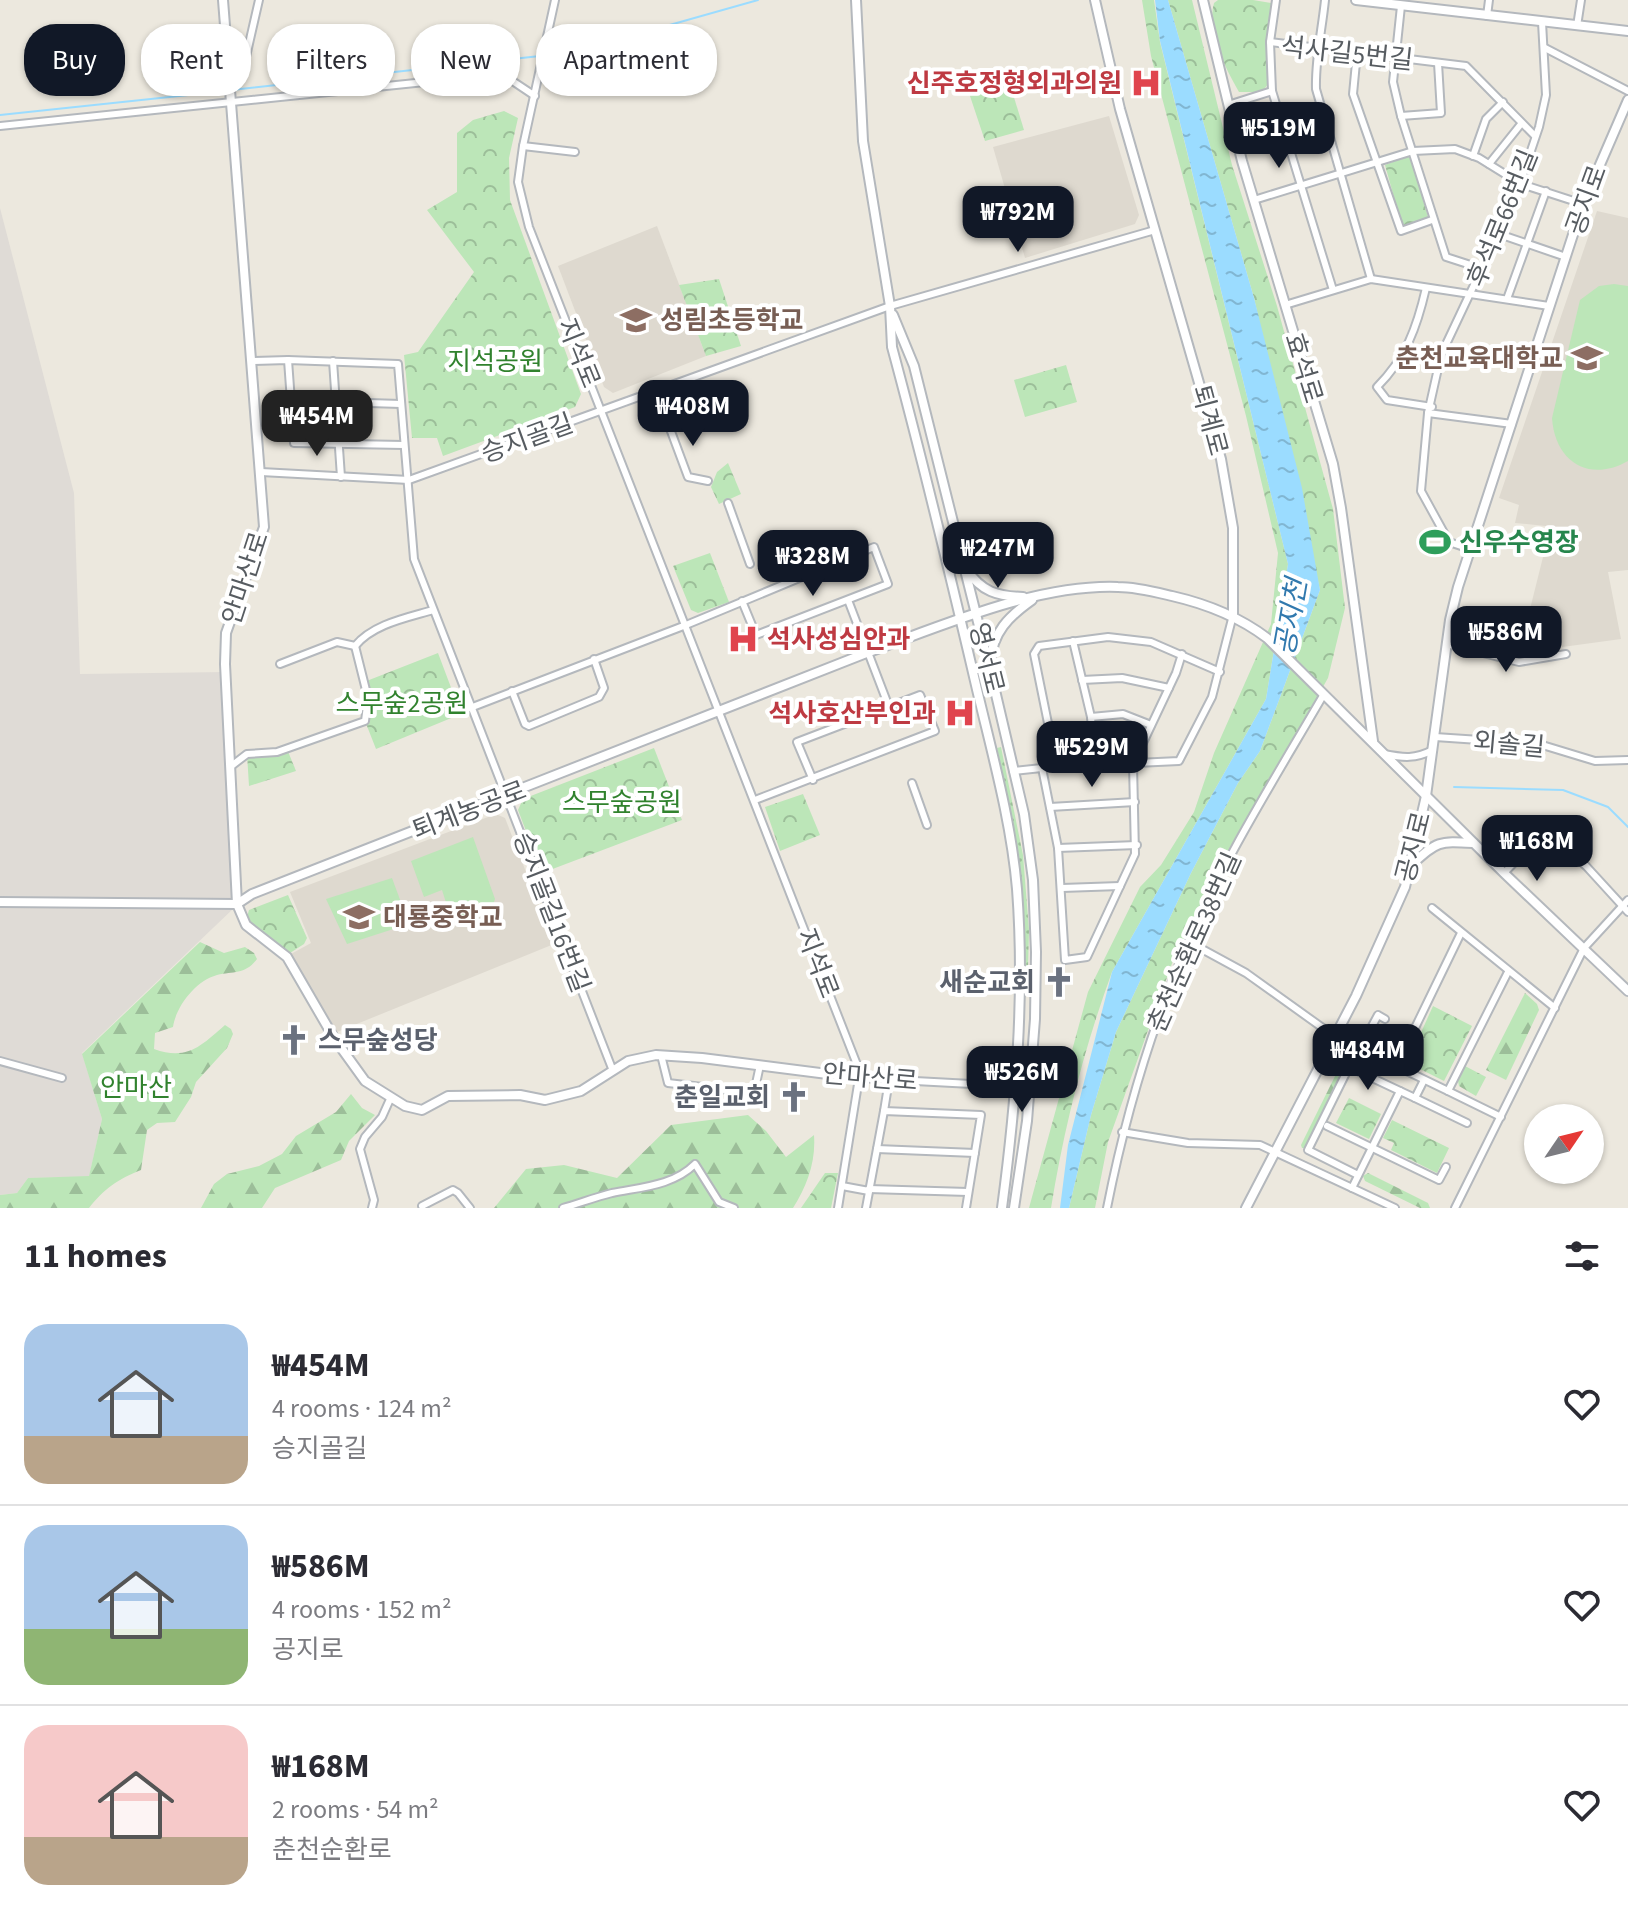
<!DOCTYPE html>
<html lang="en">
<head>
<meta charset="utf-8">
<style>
  body { margin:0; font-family:"Source Sans 3","Noto Sans KR",sans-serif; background:#f2f2f3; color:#2b2b33; height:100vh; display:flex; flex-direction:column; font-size:30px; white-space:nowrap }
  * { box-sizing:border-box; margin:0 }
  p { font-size:26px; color:#7c7c81 }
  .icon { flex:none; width:44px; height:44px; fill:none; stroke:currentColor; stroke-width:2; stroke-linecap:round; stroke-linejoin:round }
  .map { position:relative; height:1208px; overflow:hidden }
  .sheet { display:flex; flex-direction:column; background:#fff; flex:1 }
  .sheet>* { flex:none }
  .guide { position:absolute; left:24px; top:24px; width:800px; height:72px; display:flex; gap:16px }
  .needle { width:52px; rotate:55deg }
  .fabs { position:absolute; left:1524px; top:1104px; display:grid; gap:16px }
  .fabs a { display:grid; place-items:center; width:80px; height:80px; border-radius:50%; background:#fff; box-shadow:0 2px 6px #0004; font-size:40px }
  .price { position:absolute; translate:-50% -68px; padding:0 18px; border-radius:16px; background:#111827; color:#fff; font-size:26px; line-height:52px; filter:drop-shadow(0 2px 4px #0008) }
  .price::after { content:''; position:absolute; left:50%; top:48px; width:24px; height:18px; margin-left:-12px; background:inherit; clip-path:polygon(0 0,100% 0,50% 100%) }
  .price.on { background:#222; color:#fff }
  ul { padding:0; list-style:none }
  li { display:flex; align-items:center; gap:24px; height:200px; padding:0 24px }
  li+li { border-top:2px solid #e1e1e2 }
  li span { display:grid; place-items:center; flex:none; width:224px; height:160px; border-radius:24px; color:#555 }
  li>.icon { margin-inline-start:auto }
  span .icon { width:96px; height:96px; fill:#fffc; stroke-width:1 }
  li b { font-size:34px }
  h2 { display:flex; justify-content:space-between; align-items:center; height:96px; padding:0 24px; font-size:34px }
  .chip { padding:0 28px; border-radius:32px; background:#fff; box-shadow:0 2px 6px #0004; font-size:28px; line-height:72px }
  .chip.on { background:#111827; color:#fff }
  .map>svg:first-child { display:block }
  .industrial { fill:#dfdbd6 }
  .education { fill:#ded9cf }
  .grass { fill:url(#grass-dots) }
  .forest { fill:url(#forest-firs) }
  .park { fill:url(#park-crowns) }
  .pitch { fill:#bce6b8 }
  .water { fill:url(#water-ripples) }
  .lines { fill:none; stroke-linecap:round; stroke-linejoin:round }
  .stream { stroke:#9bdcff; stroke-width:2 }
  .minor-casing { stroke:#b4b8bd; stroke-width:10 }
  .tertiary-casing { stroke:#b4b8bd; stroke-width:12 }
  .minor { stroke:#fff; stroke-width:6 }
  .tertiary { stroke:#fff; stroke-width:8 }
  .labels { text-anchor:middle; stroke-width:8; stroke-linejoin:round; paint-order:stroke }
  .street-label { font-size:26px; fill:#575c61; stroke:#fff }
  .health-label { font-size:26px; font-weight:bold; fill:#be3a42; stroke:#fff; text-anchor:end }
  .education-label { font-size:26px; font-weight:bold; fill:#785e54; stroke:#fff; text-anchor:start }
  .park-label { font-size:26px; fill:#31822e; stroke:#fff }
  .leisure-label { font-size:26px; font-weight:bold; fill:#27864d; stroke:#fff; text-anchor:start }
  .worship-label { font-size:26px; font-weight:bold; fill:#5b616d; stroke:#fff; text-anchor:end }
  .water-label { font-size:28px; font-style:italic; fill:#3179ae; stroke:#fff }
</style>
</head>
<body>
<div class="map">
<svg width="1628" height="1208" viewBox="0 0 1628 1208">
  <defs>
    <pattern id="grass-dots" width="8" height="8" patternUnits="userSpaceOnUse" patternTransform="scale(2)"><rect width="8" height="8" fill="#bce6b8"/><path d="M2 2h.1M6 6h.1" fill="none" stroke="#9cbe99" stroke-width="1.8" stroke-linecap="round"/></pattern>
    <pattern id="forest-firs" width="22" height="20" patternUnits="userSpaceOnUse" patternTransform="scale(2)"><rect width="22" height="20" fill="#bce6b8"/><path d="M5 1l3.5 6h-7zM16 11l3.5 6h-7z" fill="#9cbe99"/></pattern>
    <pattern id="park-crowns" width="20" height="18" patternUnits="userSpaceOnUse" patternTransform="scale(2)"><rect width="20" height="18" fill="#bce6b8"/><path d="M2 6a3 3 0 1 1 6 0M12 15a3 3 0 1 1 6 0" fill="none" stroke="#9cbe99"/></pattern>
    <pattern id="water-ripples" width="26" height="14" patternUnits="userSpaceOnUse" patternTransform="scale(2)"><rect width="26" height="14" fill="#9bdcff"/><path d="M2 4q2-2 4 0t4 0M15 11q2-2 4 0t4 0" fill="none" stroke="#81b6d2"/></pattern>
  </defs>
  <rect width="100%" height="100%" fill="#ece8de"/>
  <path class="industrial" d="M0,208l74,285 6,181 146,-2 9,235 -153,146 20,66 -13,58 -61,1 -11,15 -17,2z"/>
  <g class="education">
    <path d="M1109,116l30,99 -4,9 -110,34 -32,-111z"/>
    <path d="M1597,211l31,7v352l-20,2 13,67 -102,14 26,-104 1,-23 -31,-3 4,-18 -20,-7z"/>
    <path d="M657,226l49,130 -93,37 -9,-6 -46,-121z"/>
    <path d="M496,814l9,4 49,126 -217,88 -46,-78 20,-11 -21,-51z"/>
  </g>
  <path class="grass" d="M1001,747l22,108 6,75 -1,40 -3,-2c-1,-76 -12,-147 -28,-220z"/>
  <g class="forest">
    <path d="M200,942l24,11 21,-6 9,6 3,6c-12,16 -23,12 -40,16 -22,6 -41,32 -44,52l-18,6 -1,16c33,12 47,-3 71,-24l6,4 2,5 -6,14 -31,34 -5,15 -16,25 -18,1 -10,7 -6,40c-23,9 -37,19 -52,38h-89v-13l17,-2 11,-15 61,-2 13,-57 -20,-65z"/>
    <path d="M1525,993l12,11 2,6 -33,70 -20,-10z"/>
    <path d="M1345,1063l1,4 -40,81h-4l-1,-3 40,-81z"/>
    <path d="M1465,1066l21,11 -10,19 -17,-10 -1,-5z"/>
    <path d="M351,1094l11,14 13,7 -26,26 -8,19 -66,28 -13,20h-61l13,-24 13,-10 32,-8 23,-12 14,-18 40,-24z"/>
    <path d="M748,1115l18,16 20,26 28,-22c2,27 -7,51 -21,73h-299l32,-39 38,-4 53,13 54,-53z"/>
    <path d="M1368,1173l60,30 2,5h-10l-55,-27 -2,-5z"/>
  </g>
  <g class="park">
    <path d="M1142,0h12l6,42 128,522 -22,135 -154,273c-28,76 -48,156 -61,236h-22l59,-216 52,-105 21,-22 33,-53 20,-59 57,-129 7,-71 -32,-137 -95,-360z"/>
    <path d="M1168,0h24l40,165 45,141 56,203 12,99 -17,70 -101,179 -52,98 -67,187 -13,66h-26l22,-93 25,-83 75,-159 47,-90 22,-32 60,-161 -66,-292z"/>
    <path d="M1218,0h35l18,3 -3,81 -6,8h-23c-14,-25 -33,-60 -25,-89z"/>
    <path d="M1009,81l15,49 -39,11 -16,-48z"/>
    <path d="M504,111l14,7 -9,40 1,42 71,194 -6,13 -132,49 -6,-18h-25l-8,-83 14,-3 56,-80 -47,-62 30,-18v-59l16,-13z"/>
    <path d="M1410,155l18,62 -26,9 -17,-61z"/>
    <path d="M719,279l22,67 -35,10 -27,-71z"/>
    <path d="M1066,365l11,37 -52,15 -11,-37z"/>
    <path d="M728,463l13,31 -22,10 -8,-17 6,-15z"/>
    <path d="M1013,534l9,32 -17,5 -14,-7 -7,-21z"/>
    <path d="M710,553l19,49 -31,11 -7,-3 -18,-44z"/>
    <path d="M438,653l23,61 -85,35 -11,-28 3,-23 -4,-16z"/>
    <path d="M654,748l28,72 -140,53 -24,-63 5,-11z"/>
    <path d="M287,749l9,22 -47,15 -2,-32z"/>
    <path d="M803,794l17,41 -40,16 -15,-44z"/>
    <path d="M288,895l19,43 -3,6 -14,9 -41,-31 -2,-5 2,-7z"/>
    <path d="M1433,1006l39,20 -28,55 -32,-16 -3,-6z"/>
    <path d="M1349,1098l32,16 -12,25 -33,-16z"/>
    <path d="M1392,1120l57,28 -12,25 -46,-23 3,-7 -11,-5z"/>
    <path d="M825,1173h13l-7,35h-30z"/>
  </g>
  <g class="pitch">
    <path d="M1614,284l14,2v175c-39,22 -73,1 -76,-43l28,-118 19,-14z"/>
    <path d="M473,837l22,62 -3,9 -32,13 -11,-9 -7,-22 -18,7 -13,-36z"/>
    <path d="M392,878l17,46 -62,20 -21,-45z"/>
  </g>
  <path class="water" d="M1155,0h13l86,298 48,190 18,102 -60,161 -22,32 -47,90 -75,159 -25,83 -22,93h-9l8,-63 44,-173 154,-273 22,-135 -128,-523z"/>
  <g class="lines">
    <g class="stream">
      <path d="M546,55l28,-3 184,-52"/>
      <path d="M232,90l308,-34"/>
      <path d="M0,115l226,-24"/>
      <path d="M1454,787l109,3 45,17 20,20"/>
    </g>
    <defs>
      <g id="minor">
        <path d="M555,0l-32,146 -5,36 11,45 327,835 3,16 -21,130"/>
        <path d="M1276,0l-6,42 2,49 61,199"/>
        <path d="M1325,0c-3,30 -10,59 -9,89l55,190"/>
        <path d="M1401,6l-8,76 8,34 45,141 37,12"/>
        <path d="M1487,16l2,-16"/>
        <path d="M1577,26l4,-26"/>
        <path d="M1270,42l196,24 69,70"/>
        <path d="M1545,48l83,43"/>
        <path d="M1357,52l-4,42 48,137 31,-11"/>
        <path d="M229,70h14l16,-70"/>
        <path d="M1228,105l44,-14"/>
        <path d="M1401,116l40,-3 -3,-50"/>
        <path d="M0,126l502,-52 33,22"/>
        <path d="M523,146l52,6"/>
        <path d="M1473,156l13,-37 17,-17"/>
        <path d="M1489,164l32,-40"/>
        <path d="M1254,200l159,-49 42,-2 24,9 42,26 62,20"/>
        <path d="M1499,234l67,23"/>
        <path d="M1426,288c-9,39 -20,70 -49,99l10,13 45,7"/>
        <path d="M1507,299l39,-108"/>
        <path d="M1285,305l86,-26 178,27"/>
        <path d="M288,360l6,83 110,2"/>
        <path d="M252,361l36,-1 110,4 16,195 199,512"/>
        <path d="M333,361l8,116"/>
        <path d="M336,402l65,2"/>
        <path d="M1428,413l84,11"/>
        <path d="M669,426l19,51 20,4"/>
        <path d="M261,472l148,8 481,-174 265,-76"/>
        <path d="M728,503l22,61"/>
        <path d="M1470,549l-21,-7 -28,-51 7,-78 13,-58 74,-157 24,-71 7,-32 -4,-73"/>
        <path d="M848,600l41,107"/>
        <path d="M1073,641l18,76 4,49"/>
        <path d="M1447,644l72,18 47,-8"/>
        <path d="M280,664l57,-22 18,4c18,-22 51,-28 78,-36"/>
        <path d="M1082,680l40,-2 47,10"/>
        <path d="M512,691l13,33 4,2 70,-29 5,-9 -10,-29"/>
        <path d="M470,708l216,-83 188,-78 14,37 -132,51 -14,-34"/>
        <path d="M1091,717l32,-3 28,11"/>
        <path d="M1435,737l104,7 56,17 33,-1"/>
        <path d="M1384,754c20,4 31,5 49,-4"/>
        <path d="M230,767l17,-13 30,-2 88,-31 3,-23 -13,-52"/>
        <path d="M1051,767l1,-24 -18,-89 5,-8 69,-9 43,5 69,30"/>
        <path d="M1042,768l16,80 7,112 22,-3 48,-103 -2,-90 43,-91 6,-19"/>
        <path d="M1013,771l38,-4 128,-6 33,-64 21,-82"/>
        <path d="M912,783l15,42"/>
        <path d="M755,800l180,-69 -15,-36 -123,47 16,38"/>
        <path d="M1050,807l85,-5"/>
        <path d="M1058,848l79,-3"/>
        <path d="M1504,873l43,-44 39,37 42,46"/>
        <path d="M1062,888l58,-2"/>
        <path d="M1432,908l123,100"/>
        <path d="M1189,942l57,31 88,63 114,55 60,-119"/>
        <path d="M1360,1048l18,-33 7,4"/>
        <path d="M661,1055l7,28 86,10 6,-28"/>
        <path d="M0,1061l62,17"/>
        <path d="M1397,1065l64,-132"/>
        <path d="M859,1078l170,9"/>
        <path d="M1448,1091l53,26"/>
        <path d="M1415,1098l52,25"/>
        <path d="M884,1111l5,-31"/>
        <path d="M1327,1126l112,54 7,-13"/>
        <path d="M1122,1132l66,11 72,2 135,63"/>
        <path d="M877,1149l98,4"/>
        <path d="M1358,1175l-50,-25 41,-83 51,24"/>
        <path d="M842,1186l27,5"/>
        <path d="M1352,1188l48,-97 15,7 9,-18"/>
        <path d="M869,1189l99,3"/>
        <path d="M422,1206l31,-16 5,3 12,15"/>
        <path d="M372,1208l2,-8 -14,-51 5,-12 17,-20 9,-20"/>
        <path d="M563,1208c17,-5 33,-11 49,-15 29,-6 61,-7 83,-29l24,38 15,6"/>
        <path d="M866,1208l18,-97 97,4 -15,93"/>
        <path d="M1107,1208c17,-86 41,-170 75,-251 38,-92 92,-177 142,-263"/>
        <path d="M1455,1208l129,-260 44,-48"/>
      </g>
      <g id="tertiary">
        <path d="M223,0l41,527 -38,106 -1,31 12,240 9,21 41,32 47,81 31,43 40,25 17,4 26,-14 72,-1 25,5 36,-9 47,-30 28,-6 46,3 157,20"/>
        <path d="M856,0l7,141 27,165 2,41c30,111 57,223 83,334 16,69 36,138 42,208 8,107 -1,213 -15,319"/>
        <path d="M1095,0l25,109 101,350 12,69v87"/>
        <path d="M1203,0l39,161 91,303 8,44 32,233"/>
        <path d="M1356,0l272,31"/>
        <path d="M893,315l21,51 80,320 30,128 9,66 3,72 -1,67 -8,102 -13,87"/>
        <path d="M967,570c15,22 30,26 56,27"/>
        <path d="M990,662c3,-30 18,-45 42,-62"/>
        <path d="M1411,865c27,-24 27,-24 62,-22"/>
        <path d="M0,902l237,2 15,-10 617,-242c75,-27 168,-68 249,-65 18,0 37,5 54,9 35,8 66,20 95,42l237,235 124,118"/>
        <path d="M1246,1208l110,-212 49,-109 21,-91 24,-176 8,-33 125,-383 45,-104"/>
      </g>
    </defs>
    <use href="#minor" class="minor-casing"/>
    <use href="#tertiary" class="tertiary-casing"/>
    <use href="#minor" class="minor"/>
    <use href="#tertiary" class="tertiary"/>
  </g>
  <defs>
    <symbol id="hospital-bare" viewBox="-9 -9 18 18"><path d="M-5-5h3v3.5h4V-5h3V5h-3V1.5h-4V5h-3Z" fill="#e0444e" stroke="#fff" stroke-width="2.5" paint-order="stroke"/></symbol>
    <symbol id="school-bare" viewBox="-9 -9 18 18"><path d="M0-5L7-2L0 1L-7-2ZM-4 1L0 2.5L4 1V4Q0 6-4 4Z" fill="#8d6e63" stroke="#fff" stroke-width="2.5" paint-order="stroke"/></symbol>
    <symbol id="university-bare" viewBox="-9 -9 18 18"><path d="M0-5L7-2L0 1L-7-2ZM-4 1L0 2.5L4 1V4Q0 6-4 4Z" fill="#8d6e63" stroke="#fff" stroke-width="2.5" paint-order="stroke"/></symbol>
    <symbol id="stadium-bare" viewBox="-9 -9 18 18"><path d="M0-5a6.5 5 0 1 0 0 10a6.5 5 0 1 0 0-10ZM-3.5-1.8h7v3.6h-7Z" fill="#2e9e5b" stroke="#fff" stroke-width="2.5" paint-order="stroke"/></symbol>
    <symbol id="church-bare" viewBox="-9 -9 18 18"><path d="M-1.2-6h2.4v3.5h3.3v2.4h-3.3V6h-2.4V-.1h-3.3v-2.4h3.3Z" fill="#6b7280" stroke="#fff" stroke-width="2.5" paint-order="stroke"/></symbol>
  </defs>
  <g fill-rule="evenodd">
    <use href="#hospital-bare" x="1124" y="61" width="44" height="44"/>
    <use href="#school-bare" x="614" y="298" width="44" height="44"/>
    <use href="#university-bare" x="1565" y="336" width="44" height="44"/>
    <use href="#stadium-bare" x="1413" y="520" width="44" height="44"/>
    <use href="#hospital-bare" x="721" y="617" width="44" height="44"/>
    <use href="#hospital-bare" x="938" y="691" width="44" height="44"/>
    <use href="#school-bare" x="337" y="895" width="44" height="44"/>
    <use href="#church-bare" x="1037" y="960" width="44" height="44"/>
    <use href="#church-bare" x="272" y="1018" width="44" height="44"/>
    <use href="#church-bare" x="772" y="1075" width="44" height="44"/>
  </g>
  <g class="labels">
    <g class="street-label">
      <text transform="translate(1347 53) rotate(6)" y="9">석사길5번길</text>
      <text transform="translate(1586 200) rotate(-70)" y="9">공지로</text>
      <text transform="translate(1502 218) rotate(-68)" y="9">후석로66번길</text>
      <text transform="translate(579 353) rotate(68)" y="9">지석로</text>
      <text transform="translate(1304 368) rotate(73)" y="9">효석로</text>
      <text transform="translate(1210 420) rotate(75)" y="9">퇴계로</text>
      <text transform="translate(527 438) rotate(-20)" y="9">승지골길</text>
      <text transform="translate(245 578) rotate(-72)" y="9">안마산로</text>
      <text transform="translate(987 658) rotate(76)" y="9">영서로</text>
      <text transform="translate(1509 744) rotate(5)" y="9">외솔길</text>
      <text transform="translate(469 810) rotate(-21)" y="9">퇴계농공로</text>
      <text transform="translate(1413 847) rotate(-76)" y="9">공지로</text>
      <text transform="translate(552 912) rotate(69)" y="9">승지골길16번길</text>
      <text transform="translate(1194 942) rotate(-66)" y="9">춘천순환로38번길</text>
      <text transform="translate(818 963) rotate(69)" y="9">지석로</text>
      <text transform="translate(870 1077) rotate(5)" y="9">안마산로</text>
    </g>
    <g class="health-label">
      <text x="1122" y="92">신주호정형외과의원</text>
      <text x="767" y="648" text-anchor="start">석사성심안과</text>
      <text x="936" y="722">석사호산부인과</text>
    </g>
    <g class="education-label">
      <text x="660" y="329">성림초등학교</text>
      <text x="1563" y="367" text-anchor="end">춘천교육대학교</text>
      <text x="383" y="926">대룡중학교</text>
    </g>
    <g class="park-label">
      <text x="495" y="370">지석공원</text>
      <text x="402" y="712">스무숲2공원</text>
      <text x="622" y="811">스무숲공원</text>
      <text x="136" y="1096">안마산</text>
    </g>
    <g class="leisure-label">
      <text x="1459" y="551">신우수영장</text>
    </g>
    <g class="worship-label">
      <text x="1035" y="991">새순교회</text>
      <text x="318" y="1049" text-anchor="start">스무숲성당</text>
      <text x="770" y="1106">춘일교회</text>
    </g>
    <g class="water-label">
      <text transform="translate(1290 617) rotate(-80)" y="10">공지천</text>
    </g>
  </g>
</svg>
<div class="fabs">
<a><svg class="needle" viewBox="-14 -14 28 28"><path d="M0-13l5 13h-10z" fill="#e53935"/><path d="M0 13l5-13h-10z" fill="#7c7c81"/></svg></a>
</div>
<b class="price" style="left:1279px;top:170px">₩519M</b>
<b class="price" style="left:1018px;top:254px">₩792M</b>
<b class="price" style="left:693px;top:448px">₩408M</b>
<b class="price on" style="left:317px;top:458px">₩454M</b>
<b class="price" style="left:998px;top:590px">₩247M</b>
<b class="price" style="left:813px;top:598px">₩328M</b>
<b class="price" style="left:1506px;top:674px">₩586M</b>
<b class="price" style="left:1092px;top:789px">₩529M</b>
<b class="price" style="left:1537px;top:883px">₩168M</b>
<b class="price" style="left:1368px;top:1092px">₩484M</b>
<b class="price" style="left:1022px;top:1114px">₩526M</b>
<div class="guide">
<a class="chip on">Buy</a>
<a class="chip">Rent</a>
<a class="chip">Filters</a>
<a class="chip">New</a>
<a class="chip">Apartment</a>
</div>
</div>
<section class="sheet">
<h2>11 homes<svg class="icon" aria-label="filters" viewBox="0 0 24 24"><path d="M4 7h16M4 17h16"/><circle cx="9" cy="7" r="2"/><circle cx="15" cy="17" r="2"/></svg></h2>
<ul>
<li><span style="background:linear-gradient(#a9c7e8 70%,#b9a48a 0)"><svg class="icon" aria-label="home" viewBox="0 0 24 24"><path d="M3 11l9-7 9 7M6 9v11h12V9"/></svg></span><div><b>₩454M</b><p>4 rooms · 124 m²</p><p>승지골길</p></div><svg class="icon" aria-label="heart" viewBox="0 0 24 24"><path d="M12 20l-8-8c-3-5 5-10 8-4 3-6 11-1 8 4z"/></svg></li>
<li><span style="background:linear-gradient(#a9c7e8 65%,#8fb573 0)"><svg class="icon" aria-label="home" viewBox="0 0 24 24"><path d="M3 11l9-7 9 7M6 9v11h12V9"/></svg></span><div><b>₩586M</b><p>4 rooms · 152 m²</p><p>공지로</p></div><svg class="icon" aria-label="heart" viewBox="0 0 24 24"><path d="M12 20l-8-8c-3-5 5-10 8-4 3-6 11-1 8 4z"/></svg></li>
<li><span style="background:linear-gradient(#f6c9c9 70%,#b9a48a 0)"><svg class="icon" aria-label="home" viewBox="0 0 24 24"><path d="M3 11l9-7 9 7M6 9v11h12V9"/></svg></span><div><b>₩168M</b><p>2 rooms · 54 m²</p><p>춘천순환로</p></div><svg class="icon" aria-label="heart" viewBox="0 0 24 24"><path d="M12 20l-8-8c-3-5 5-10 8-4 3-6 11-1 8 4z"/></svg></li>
</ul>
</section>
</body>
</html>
